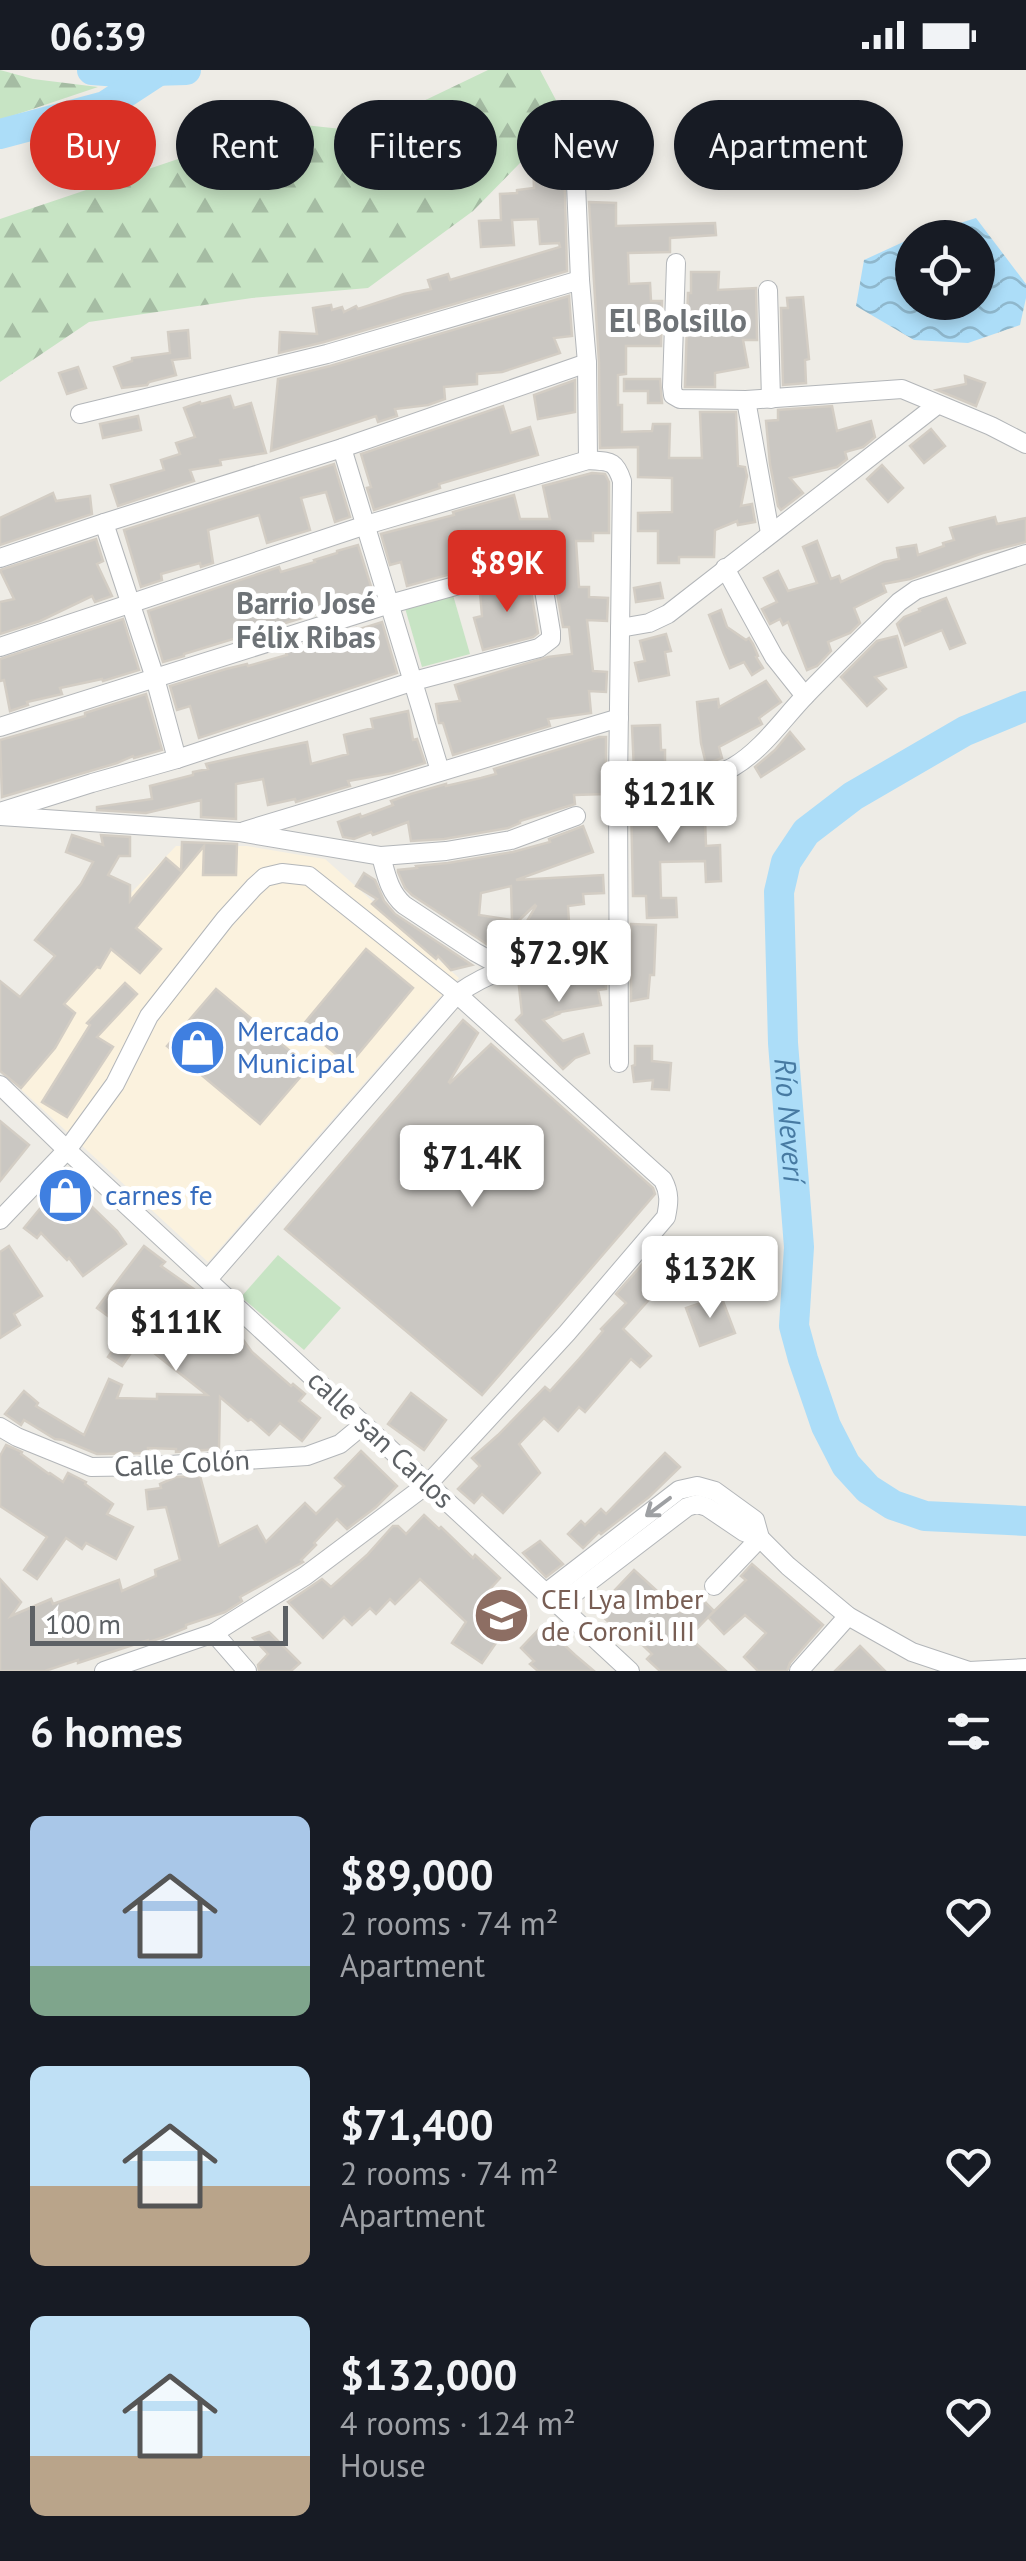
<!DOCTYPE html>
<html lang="en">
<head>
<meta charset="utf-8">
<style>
  body { margin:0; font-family:"PT Sans",sans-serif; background:#20242c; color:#f1f3f6; height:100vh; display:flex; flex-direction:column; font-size:38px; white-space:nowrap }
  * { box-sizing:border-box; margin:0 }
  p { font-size:32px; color:#9ea1a6 }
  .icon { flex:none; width:55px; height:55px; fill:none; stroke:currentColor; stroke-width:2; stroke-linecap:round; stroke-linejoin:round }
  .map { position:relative; height:1601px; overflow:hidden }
  .details { display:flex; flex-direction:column; background:#171b24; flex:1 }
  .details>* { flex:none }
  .top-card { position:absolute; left:30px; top:30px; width:968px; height:90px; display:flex; gap:20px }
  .controls { position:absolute; left:895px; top:150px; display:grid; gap:20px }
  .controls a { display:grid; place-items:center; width:100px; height:100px; border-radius:50%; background:#171b24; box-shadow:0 5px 15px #0003; font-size:50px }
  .scale { position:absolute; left:30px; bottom:25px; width:258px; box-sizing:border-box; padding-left:10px; border:5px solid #5d6165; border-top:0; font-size:28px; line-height:35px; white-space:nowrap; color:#5d6165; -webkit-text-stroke:8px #fff; paint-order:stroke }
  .price { position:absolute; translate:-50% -85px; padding:0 22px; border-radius:10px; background:#fff; color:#222; font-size:32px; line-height:65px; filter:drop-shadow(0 2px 5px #0008) }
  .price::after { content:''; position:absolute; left:50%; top:60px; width:30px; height:22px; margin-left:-15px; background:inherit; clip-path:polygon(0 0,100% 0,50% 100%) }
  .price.selected { background:#d93025; color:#fff }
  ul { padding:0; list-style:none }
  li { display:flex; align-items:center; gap:30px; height:250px; padding:0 30px }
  li span { display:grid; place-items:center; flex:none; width:280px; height:200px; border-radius:15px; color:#555 }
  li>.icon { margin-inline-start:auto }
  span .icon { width:120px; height:120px; fill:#fffc; stroke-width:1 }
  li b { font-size:42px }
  h2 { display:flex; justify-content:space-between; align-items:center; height:120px; padding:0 30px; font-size:42px }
  .tag { padding:0 35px; border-radius:45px; background:#171b24; box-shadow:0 5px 15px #0003; font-size:35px; line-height:90px }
  .tag.selected { background:#d93025; color:#fff }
  .status { display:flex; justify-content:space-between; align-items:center; height:70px; padding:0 50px; background:#171b24; direction:ltr }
  .status svg { height:28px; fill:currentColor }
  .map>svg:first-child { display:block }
  .commercial { fill:#fbf2de }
  .green { fill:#c7e4c4 }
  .forest { fill:url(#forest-firs) }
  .water { fill:url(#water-waves) }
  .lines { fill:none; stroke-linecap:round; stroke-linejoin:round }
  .river { stroke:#acddf8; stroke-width:30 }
  .building { fill:#cac7c2; stroke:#d3cdc4; stroke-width:2.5; fill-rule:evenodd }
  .minor-casing { stroke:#b3b6b9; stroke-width:20 }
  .minor { stroke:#fff; stroke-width:18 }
  .oneway { stroke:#9ea0a3 }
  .labels { text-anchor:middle; stroke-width:10; stroke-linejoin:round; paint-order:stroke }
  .shop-label { font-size:28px; fill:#366cbe; stroke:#fff; text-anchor:start }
  .street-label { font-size:28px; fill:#5d6165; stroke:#fff }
  .education-label { font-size:28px; fill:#785e54; stroke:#fff; text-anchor:start }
  .neighbourhood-label { font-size:30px; font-weight:bold; fill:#6e7377; stroke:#fff }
  .water-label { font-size:30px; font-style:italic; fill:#477aa2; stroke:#fff }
  .quarter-label { font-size:32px; font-weight:bold; fill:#6e7377; stroke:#fff }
</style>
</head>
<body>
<div class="status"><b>06:39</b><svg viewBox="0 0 49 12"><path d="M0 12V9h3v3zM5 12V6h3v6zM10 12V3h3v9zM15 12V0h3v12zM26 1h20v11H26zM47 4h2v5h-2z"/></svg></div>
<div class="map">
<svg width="1026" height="1601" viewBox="0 0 1026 1601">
  <defs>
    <pattern id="forest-firs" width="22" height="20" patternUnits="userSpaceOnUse" patternTransform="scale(2.5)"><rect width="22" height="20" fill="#c7e4c4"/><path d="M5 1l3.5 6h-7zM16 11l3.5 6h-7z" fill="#a5bca3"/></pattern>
    <pattern id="water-waves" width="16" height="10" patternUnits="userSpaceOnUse" patternTransform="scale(2.5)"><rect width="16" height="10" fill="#acddf8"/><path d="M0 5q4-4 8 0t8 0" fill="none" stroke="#8fb7cc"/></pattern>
  </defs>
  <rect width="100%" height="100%" fill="#eeece6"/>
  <path class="commercial" d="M176,776h71l78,13 134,119 -22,22 -229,262 -208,-192 130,-176z"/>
  <g class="green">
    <path d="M453,525l17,59 -48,13 -17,-59z"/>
    <path d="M278,1185l63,53 -37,42 -63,-53z"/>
  </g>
  <g class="forest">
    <path d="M0,0l33,9 65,8 -98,33z"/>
    <path d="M488,0h52l25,47 -92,94 -105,77 -116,10 -163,24 -89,60v-163l285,-96 76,8z"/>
  </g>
  <path class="water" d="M976,148l50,66v14l-6,27 -52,18 -54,-3 -58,-34 8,-46 48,-22v64h66v-64h-65z"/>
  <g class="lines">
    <g class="river">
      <path d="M92,0l27,2 67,-2"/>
      <path d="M0,64l105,-28 52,-34"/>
      <path id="s1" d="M1026,636l-61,25 -112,65 -47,36 -20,30 -7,30 4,151 16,204 -5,79 9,33 23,67 20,39 22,24 25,16 32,11 101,5"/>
    </g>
  </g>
  <g class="building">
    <path d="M624,43l7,55 -61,3 -1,-31 43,-3 -2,-23z"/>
    <path d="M564,91l3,110 -243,71 -45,11 1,-21 37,2 -4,-26 18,-3 1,5 10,-3 2,5 12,-6 2,3 46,-15 27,-5 -3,-9 20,-6 2,6 110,-33 -1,-4 -19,1 -2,-25 -26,1 2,25 -33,2 -2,-26 22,-1 -1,-26 17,-1v-3l17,-2 -1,-25z"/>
    <path d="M589,132l27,1v23l99,-3 1,12 -46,3v14l-42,1 1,31 21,-1 1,18h11l-1,45h-35v28l-8,1v30h4v27l30,-1 1,-7h17l-1,34h33l-2,-46h36l2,54 7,1 2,9 -6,30 11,-2 3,18 -17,3 -1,-4 -22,9 -1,27h-35v6h-21v-32h-20v-18l34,-1v-34l-34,-1v-30l-38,1 -1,-86z"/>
    <path d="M691,202h28l-1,18 38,-2 1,52h-14l5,27 -33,6v14h-30l3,-94h3z"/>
    <path d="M569,226l3,40 -18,2 6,15 -58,19 -25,2v10l-33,3 1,12 -17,6 -33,4 2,7 -19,6 -2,-6 -105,35 7,-72 52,-13z"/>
    <path d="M803,227l6,62 -4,1 1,23 -23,2 -2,-77h7l-1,-10z"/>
    <path d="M188,260l2,28 -18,2 4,15 -27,7 -2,3 -25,3 -8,-21 18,-6v-3l38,-5 -2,-21z"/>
    <path d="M78,297l8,21 -19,6 -8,-21z"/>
    <path d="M965,306l20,7 -9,23 -39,-16 29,-6z"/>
    <path d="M624,309h36l2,24h-14v-12h-24z"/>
    <path d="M575,310v32l-37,7 -4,-24z"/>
    <path d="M230,326l4,12 17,-5 15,50 -46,7 1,5 -31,5 4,11 -76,25 -7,-21 53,-15 -3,-10 19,-6 -4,-11 19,-6 -11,-29 16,-6 1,2z"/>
    <path d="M503,336l8,27 19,-6 8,28 -82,24 -17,5 1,4 -66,22 -7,-22 4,-1 -10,-33z"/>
    <path d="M832,336l5,25 34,-10 4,16 -12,10 -18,5 2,7 -10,8 -47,11 13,15 -22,17 -3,-4 -8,-42 -4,-43 12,-1v-10z"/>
    <path d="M138,346l3,14 -38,8 -3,-14z"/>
    <path d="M931,359l14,17 -21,17 -14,-17z"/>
    <path d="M334,394l16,53 -15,5 -9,-30 -25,6 9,32 -43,13 -8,-28 -51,15 5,33 -12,4 -1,-4 -39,11 1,6 -21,7 -17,-57z"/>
    <path d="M882,395l21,23 -15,14 -21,-23z"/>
    <path d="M592,403l13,1 4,8v51h-16v8h-17l3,46h10v10l19,1 -1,23 -20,-1 6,51 14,1 -1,20 -17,-1 2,22 -43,6 2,7 -97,29 -10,-32h-4l-3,-19 24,-3 -5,-16 93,-28 24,-3 -3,-27h-6l-10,-58 -9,-12 -19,-3 -118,32 -6,-24 -11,3 -9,-31 73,-19 -1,-3 61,-17 6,24h30l-7,-33z"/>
    <path d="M53,423l3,8 34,-5 2,18 -92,31v-27z"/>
    <path d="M995,447l2,7 29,-6v24l-43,11 -73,26 -27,5 3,8 -32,16 6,15 -10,10 -22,9 3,9 -14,15 -10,4 -19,-48 -5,3 -3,-6 -10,5 -8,-15 15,-7 -13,-24 14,-7 10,20 29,-8 -14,-36 14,-6 14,38 8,-3 2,6 43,-20 15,-3 -2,-11 19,-3 2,10 26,-9 -1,-3 11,-3 -4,-12z"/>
    <path d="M96,469l7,22 -6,3 15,32 -17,6 -3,-6 -52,25 -40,13v-32l14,-3 -14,-29z"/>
    <path d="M358,475l16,51 -190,58v2l-21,6 -15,-51 131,-44 2,5 34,-10 -1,-2 23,-7v-2z"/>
    <path d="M529,509l9,54 -5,4 -50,13 -9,-32 8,-2 -2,-24z"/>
    <path d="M660,513l3,15 -27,4 -2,-14z"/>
    <path d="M946,528l19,45 -15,6 -8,-19 -37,15 -8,-21 7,-7 16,-6 -1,-2z"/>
    <path d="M721,540l6,17 19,13 3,-2 4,6 5,12 -2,1 7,11 -11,7 -8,-13 -14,6 -6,-14 -15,-39z"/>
    <path d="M123,549l16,51 -36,11 -1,-2 -42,9 2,6 -35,8 1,3 -18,6 -6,-31 -4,1v-22z"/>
    <path d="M382,552l15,51 -198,65 -9,-32 -13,4 -7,-24 56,-17 21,-5 1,2 39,-11 -2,-5 71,-22 1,2z"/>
    <path d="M666,564l5,17 -6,1 4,23 -30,6 -4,-18 10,-2 -5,-20z"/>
    <path d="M897,566l9,31 -31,10 11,12 -19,17 -26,-29 36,-36z"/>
    <path d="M766,611l15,21 -22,16 3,6 -43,23 3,11 -16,6 -5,-21 -4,-41 21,-3 1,8z"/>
    <path d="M146,624l16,56 -28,8 -1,-2 -16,7 -115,34 -2,-57 85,-24v-3z"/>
    <path d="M408,641l5,29 4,-1 8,24 -32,10 -45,8 2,5 -54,16 -1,-3 -27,6 -5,-26 -27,5v35l-35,-2v-17l-55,13 -49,-3v-3l55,-8 -2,-13 43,-11v-3l15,-3 -2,-5 58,-13 43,-9 4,22 37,-10 -4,-19 29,-7 -2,-9z"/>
    <path d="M660,655l1,25h4v20l-31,1 -2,-45z"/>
    <path d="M790,662l14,17 -43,28 -6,-10 20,-17z"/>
    <path d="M599,667h7v57l-32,1 1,9 -55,17v2l-12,5 -64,11 -33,2 -3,-19 -35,13 -2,-3 -17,7 -11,-2 -5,-15 22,-8 1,3 32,-12 -2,-4 20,-7 35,-10v2l35,-8 15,-4 -2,-5z"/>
    <path d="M704,723l2,53 14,-1 1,36 -15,1 -1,-21 -45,1 1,36h15l1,19 -30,1 -1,-22h-13l-2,-93 50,-9z"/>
    <path d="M583,756l10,26 -77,28 87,-5 1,18 -21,1 1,10 -16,2 2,32 -63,17 29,-49 -1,-1 -44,42 -79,-52 -7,-7 -7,-16v-2l19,-2 -1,-2 32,-3 65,-11 37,-10 -1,-3zM511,816l1,34 -33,-5 2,-22z"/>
    <path d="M72,765l31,10 -2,-10 29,2v19h-11l-11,19 22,10v16l36,-43 15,13 1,-29 55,2 -1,31h-33l1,-29 -68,82 25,21 -21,24 -29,-24 -11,19 -3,-1 -33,37 11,9 -20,35 -34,40 -21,-17v-90l20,16 35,-41 -20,-16 46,-56 12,-22 -27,-10z"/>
    <path d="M364,803l11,7 9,21 11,13 77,51 -21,5 -13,-14 -2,3 -64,-55 5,-5 -21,-13z"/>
    <path d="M631,854l25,1 -2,50h-4l-2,23 -17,3z"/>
    <path d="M366,879l47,39 -64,77 -47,-39z"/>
    <path d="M596,888v15l10,-1v17l-8,1 3,15 -47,8 4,1 -15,6 20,21 20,-7 6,19 -14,5 -12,11 -47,-49 6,-6 -4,-37z"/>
    <path d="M125,913l12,11 -40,43 16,10 -46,70 -25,-15 48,-77 -3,-2z"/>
    <path d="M216,919l93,78 -49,57 -93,-78z"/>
    <path d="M463,950l15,13 -29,49 1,1 41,-39 162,144 2,6 -173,201 -197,-166z"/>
    <path d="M635,976h17v15l19,2 -2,27 -17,-1 1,-9 -19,2 -2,-16 3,-1z"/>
    <path d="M0,1051l29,24 -29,36z"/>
    <path d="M62,1112l24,19 31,30 9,13 -43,32 -14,-18 -2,2 -26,-27 -4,5 -13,-10z"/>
    <path d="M9,1176l33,50 -28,18 6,11 -20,13v-86z"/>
    <path d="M144,1176l21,16 -4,4 37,26 -2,3 22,18 -6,7 19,16 5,-6 16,22 39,34 2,-2 12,10 -6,7 21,17 -18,23 -22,-18 -11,12 -18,-16 -3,2 -28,-24 -1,52 -43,3v-3l-28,-1v5l-51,1 -34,-14 -8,-1 -31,-19 -3,5 -16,-11 19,-23 14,12 -2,3 48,29 25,-56 13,6 -5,13 40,1v-5l50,1 -68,-54 -17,25 -14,-9 19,-27 -30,-22z"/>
    <path d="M647,1189l13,12 -7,8 8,7 -38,43 28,27 -11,11 -9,-8 -46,53 -6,-5 -21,24 -14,-13 -25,26 21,29 -37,40 -21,-19 -8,9 -16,-14 22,-23 -8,-8 26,-23 47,-48 5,4 29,-32 24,-28 -2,-2 25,-26 -10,-9z"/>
    <path d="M721,1226l14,37 -35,13 -14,-38z"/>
    <path d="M411,1323l35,27 -22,30 -36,-26z"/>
    <path d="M6,1375l16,7 -1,2 28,20 1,-1 13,9 5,-9 18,9 -1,2 28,20 -6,10 26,13 -17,32 -30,-16 -4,6 -16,-11 -29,41 -13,-9 23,-33 -47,-31v-50z"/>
    <path d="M361,1381l36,35 -21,21 -29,22 -10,-10 -23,24 2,2 -15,15 2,2 -63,35 2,4 -17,11 -39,13v3l-22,9 -15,5 -1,-2 -70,23v-3l-33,11h-45v-92l21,23 -10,14 40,-17 2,5 66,-24 3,11 34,-15 -1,-6 25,-10 -14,-53 -18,2 -2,-19 15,-2 -1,-4 16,-7 24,-1 19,70 38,-20 9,16 39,-39 11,11 28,-28 -9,-8z"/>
    <path d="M665,1383l15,14 -31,30 -48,37 -2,-2 -16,16 -15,-14 13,-13 4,4 16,-16 5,5z"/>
    <path d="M424,1445l15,14 2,-2 32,31 2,-3 25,23 -10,11 29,21 -37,53 -30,-20 14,-21 -46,-43 -25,25 -5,-5 -14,15 -6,-6 -18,17 -8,-8 -21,21 -35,-36 34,-23 9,8 36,-32 26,-29h5l8,8z"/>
    <path d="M540,1471l23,23 -17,13 -23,-24z"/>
    <path d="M752,1494l71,61 -33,38 -3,8h-29l-14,-14 22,-24 -21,-18 -21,19 -16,-17 38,-37 -5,-4z"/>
    <path d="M634,1500l46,42 19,-16 15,15 -25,26 37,34h-66l-13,-12 5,-5 -28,-27 -5,5 -23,-22z"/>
    <path d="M543,1555l32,30 19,16h-56l-8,-7 4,-3 -13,-13z"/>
    <path d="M269,1562l31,31 -9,8h-32l-1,-6 10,-11 -15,-16z"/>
    <path d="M860,1576l25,25h-50z"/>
  </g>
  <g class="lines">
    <defs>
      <g id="minor">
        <path d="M576,114l4,96"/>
        <path d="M676,193l-4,124 1,8 7,4 66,1 156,-11 89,37 35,18"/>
        <path d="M768,220l3,109"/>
        <path d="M746,330l24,133"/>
        <path d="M80,344l247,-60 253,-74 7,83 1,97"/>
        <path d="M342,378l98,323"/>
        <path d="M104,453l51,155 22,81"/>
        <path d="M0,488l104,-35 238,-75 245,-85"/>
        <path d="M725,498l49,89 31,39"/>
        <path d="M620,558l29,-5 19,-9 269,-209"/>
        <path d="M0,577l366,-122 222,-65c21,2 27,-1 34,21l-4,303 1,279"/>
        <path d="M0,657l390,-123 138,-38 8,1 5,5 10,60v7l-12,9 -125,33 -237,78 -85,24 -92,29"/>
        <path d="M618,714c36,-1 82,1 115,-17 29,-17 49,-47 72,-71 31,-32 63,-63 94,-94l17,-12 110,-36"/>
        <path d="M0,746l239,16 142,24 65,-5 65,-11 65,-24"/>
        <path d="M244,761l375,-113"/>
        <path d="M381,786c5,18 8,36 23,49l71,47 27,15"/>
        <path d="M0,1015l67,65 563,521"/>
        <path d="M0,1150l67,-70 48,-66 34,-68 76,-97 29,-32 11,-10 17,-4 27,3 148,118 206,186c7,13 6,23 3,37l-99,116 -138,150 -124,93 -91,57 -110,38"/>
        <path d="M208,1209l249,-285c48,-34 104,-40 160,-53"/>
        <path d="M0,1357l17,10 74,30 64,-1 152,-10 33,-12 23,-19"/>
        <path d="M714,1516l46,-48"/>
        <path d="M547,1522l132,-102 18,-4 18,5 40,29 5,18"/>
        <path d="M560,1534l127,-97 10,-3 10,3 37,25 16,6 28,28 60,50 64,36 57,19 57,-3"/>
        <path d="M214,1563l33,38"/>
        <path d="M799,1601l49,-55"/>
      </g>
    </defs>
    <use href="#minor" class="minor-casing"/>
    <use href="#minor" class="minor"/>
  </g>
  <defs><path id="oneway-shaft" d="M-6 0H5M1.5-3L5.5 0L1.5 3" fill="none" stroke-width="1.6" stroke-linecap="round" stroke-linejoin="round" transform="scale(2.5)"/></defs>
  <use class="oneway" href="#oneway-shaft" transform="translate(658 1437) rotate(143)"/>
  <defs>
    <symbol id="shop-disc" viewBox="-11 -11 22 22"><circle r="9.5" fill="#3f7fe0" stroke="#fff"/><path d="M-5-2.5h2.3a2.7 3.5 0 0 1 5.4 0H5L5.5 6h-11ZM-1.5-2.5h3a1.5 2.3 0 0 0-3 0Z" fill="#fff"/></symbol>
    <symbol id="school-disc" viewBox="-11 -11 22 22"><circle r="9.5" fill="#8d6e63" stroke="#fff"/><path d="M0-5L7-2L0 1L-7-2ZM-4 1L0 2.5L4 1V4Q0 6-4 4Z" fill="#fff"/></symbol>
  </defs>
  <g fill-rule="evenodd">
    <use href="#shop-disc" x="166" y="946" width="63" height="63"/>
    <use href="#shop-disc" x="34" y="1094" width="63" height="63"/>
    <use href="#school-disc" x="470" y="1514" width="63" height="63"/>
  </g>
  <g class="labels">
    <g class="shop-label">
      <text x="237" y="971">Mercado<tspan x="237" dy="32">Municipal</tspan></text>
      <text x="105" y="1135">carnes fe</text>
    </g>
    <g class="street-label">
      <text transform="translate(381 1369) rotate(43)" y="10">calle san Carlos</text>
      <text transform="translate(182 1393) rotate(-3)" y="10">Calle Colón</text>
    </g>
    <g class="education-label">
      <text x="541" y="1539">CEI Lya Imber<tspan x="541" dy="32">de Coronil III</tspan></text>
    </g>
    <g class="neighbourhood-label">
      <text x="306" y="544">Barrio José<tspan x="306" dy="34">Félix Ribas</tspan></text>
    </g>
    <g class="water-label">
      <text dy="10" stroke="none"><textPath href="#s1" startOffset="550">Río Neverí</textPath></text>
    </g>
    <g class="quarter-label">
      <text x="678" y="262">El Bolsillo</text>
    </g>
  </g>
</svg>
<div class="controls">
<a><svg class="icon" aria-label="locate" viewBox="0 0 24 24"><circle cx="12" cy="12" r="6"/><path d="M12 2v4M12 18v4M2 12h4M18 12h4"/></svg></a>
</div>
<div class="scale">100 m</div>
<b class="price selected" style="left:507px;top:545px">$89K</b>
<b class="price" style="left:669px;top:776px">$121K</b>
<b class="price" style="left:559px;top:935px">$72.9K</b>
<b class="price" style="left:472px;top:1140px">$71.4K</b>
<b class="price" style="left:710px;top:1251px">$132K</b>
<b class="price" style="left:176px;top:1304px">$111K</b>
<div class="top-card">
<a class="tag selected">Buy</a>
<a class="tag">Rent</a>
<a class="tag">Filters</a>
<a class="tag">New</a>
<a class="tag">Apartment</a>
</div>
</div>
<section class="details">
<h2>6 homes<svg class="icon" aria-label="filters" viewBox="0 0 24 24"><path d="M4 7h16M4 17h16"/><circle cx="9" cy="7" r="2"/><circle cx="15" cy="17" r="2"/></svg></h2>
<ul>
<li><span style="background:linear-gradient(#a9c7e8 75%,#7fa58c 0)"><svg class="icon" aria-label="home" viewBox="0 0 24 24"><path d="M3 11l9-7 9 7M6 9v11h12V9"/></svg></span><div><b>$89,000</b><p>2 rooms · 74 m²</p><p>Apartment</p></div><svg class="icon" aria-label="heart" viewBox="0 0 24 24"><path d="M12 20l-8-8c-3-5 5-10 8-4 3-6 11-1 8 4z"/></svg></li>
<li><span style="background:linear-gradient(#bfe0f5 60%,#b9a48a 0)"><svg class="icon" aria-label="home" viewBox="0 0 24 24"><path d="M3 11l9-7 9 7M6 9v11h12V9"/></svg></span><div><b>$71,400</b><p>2 rooms · 74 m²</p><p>Apartment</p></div><svg class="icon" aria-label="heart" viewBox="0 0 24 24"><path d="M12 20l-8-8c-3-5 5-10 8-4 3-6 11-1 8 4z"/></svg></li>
<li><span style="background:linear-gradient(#bfe0f5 70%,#b9a48a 0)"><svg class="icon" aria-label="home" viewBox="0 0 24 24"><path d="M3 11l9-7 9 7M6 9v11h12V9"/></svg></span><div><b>$132,000</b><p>4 rooms · 124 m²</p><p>House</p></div><svg class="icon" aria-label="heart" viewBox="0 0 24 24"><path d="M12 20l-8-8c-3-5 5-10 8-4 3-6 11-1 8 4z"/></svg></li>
</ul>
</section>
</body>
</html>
